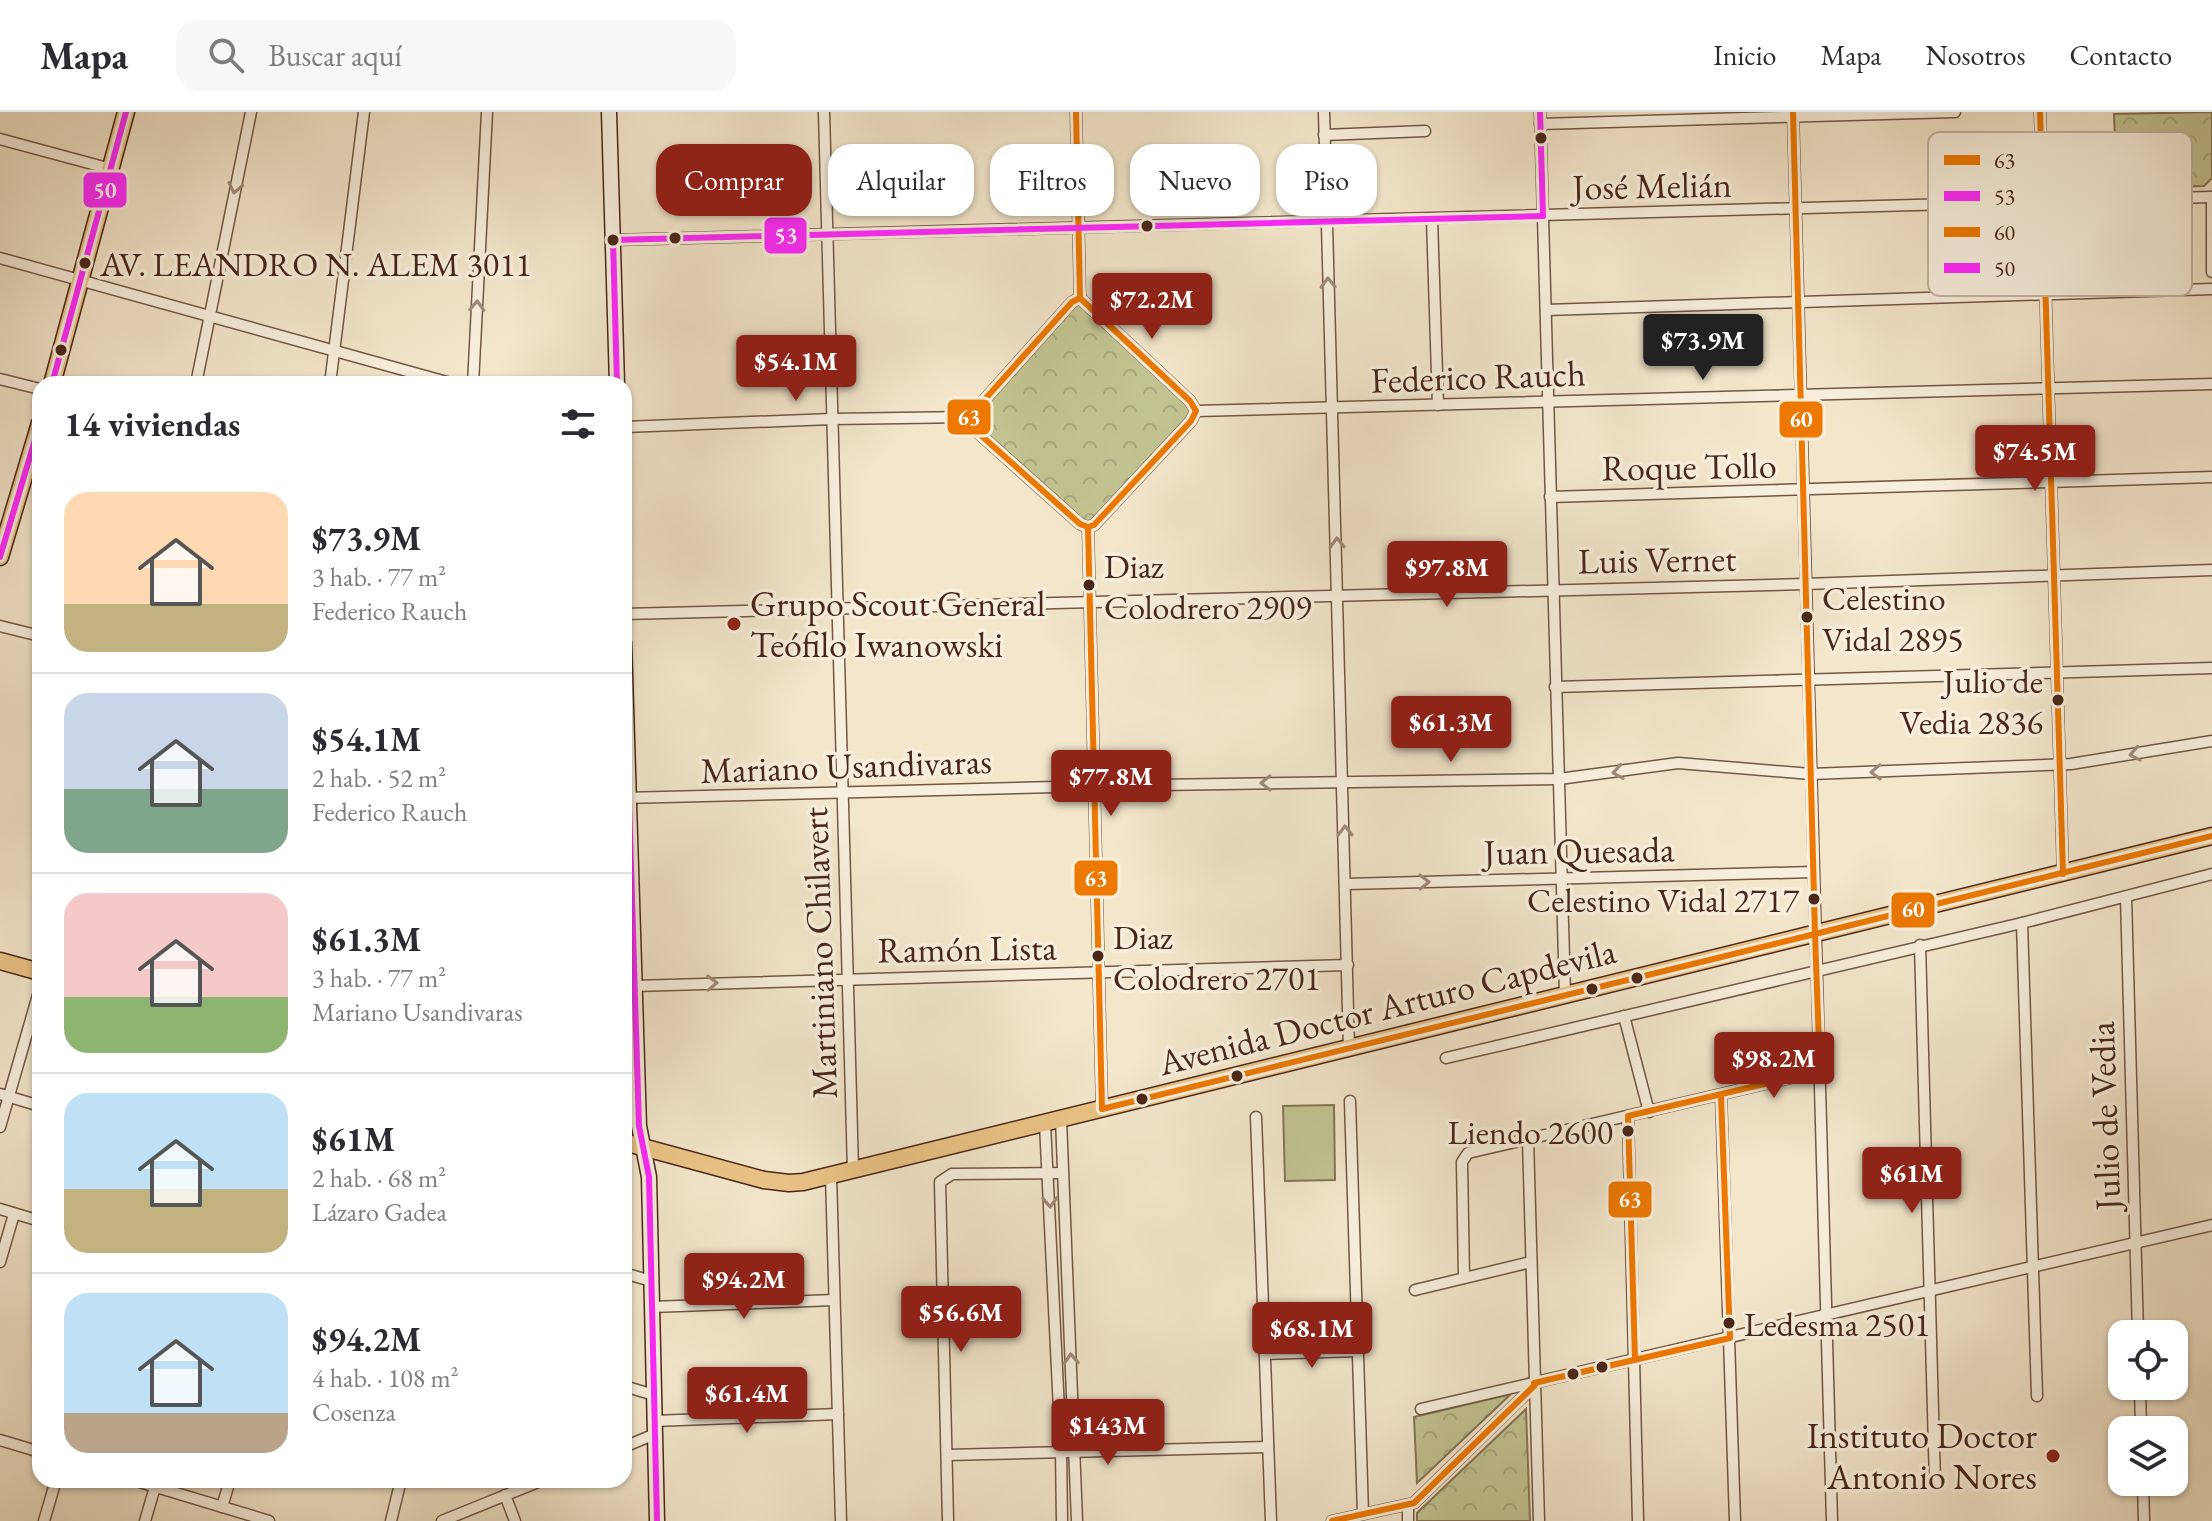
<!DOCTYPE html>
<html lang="es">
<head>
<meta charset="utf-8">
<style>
  body { margin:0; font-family:"EB Garamond",serif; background:#f7f7f7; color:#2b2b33; height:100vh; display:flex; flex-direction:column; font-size:30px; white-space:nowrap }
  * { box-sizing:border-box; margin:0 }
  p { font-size:26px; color:#7c7c81 }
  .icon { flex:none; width:44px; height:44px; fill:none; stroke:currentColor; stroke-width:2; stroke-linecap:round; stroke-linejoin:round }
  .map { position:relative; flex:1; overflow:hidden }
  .details { position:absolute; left:32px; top:264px; width:600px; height:1112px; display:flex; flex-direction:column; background:#fff; border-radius:24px; box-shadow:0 2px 6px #0004 }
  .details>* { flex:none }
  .banner { position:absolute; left:656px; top:32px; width:760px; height:72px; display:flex; gap:16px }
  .controls { position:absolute; left:2108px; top:1208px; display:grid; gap:16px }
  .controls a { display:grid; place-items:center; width:80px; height:80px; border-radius:16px; background:#fff; box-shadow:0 2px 6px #0004; font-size:40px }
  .price { position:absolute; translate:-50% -68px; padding:0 18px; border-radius:8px; background:#8f2418; color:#fff; font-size:26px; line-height:52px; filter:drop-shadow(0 2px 4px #0008) }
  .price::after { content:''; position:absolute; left:50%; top:48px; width:24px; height:18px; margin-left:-12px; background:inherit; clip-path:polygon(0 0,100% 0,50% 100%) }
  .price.current { background:#222; color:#fff }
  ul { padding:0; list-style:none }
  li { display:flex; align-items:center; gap:24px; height:200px; padding:0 32px }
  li+li { border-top:2px solid #e1e1e2 }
  li span { display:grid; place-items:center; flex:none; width:224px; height:160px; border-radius:24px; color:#555 }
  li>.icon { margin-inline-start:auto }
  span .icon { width:96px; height:96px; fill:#fffc; stroke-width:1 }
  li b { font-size:34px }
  h2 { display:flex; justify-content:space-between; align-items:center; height:96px; padding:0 32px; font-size:34px }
  .chip { padding:0 28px; border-radius:24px; background:#fff; box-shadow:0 2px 6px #0004; font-size:28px; line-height:72px }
  .chip.current { background:#8f2418; color:#fff }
  header { display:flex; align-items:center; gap:48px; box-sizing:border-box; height:112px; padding:0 40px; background:#fff; border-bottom:2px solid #e1e1e2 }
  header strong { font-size:38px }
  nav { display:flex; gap:44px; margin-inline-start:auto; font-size:28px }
  .search { width:560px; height:72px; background:#f7f7f7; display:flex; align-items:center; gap:20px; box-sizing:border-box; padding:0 28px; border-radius:24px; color:#7c7c81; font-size:30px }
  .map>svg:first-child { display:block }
  .park { fill:url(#park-crowns); stroke:#867455; stroke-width:2 }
  .pitch { fill:#c2c392; stroke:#867455; stroke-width:2 }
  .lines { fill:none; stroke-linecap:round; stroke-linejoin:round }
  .minor-casing { stroke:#745645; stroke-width:13 }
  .secondary-casing { stroke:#492618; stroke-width:17 }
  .primary-casing { stroke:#492618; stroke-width:19 }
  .minor { stroke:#f7efdd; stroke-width:10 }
  .secondary { stroke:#f7efdd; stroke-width:14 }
  .primary { stroke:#eac386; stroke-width:16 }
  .bus-1-casing { stroke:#f7efdd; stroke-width:12 }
  .bus-2-casing { stroke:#f7efdd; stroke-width:12 }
  .bus-3-casing { stroke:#f7efdd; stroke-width:12 }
  .bus-4-casing { stroke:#f7efdd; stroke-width:12 }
  .bus-1 { stroke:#ed7802; stroke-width:6 }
  .bus-2 { stroke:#fe27ff; stroke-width:6 }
  .bus-3 { stroke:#ed7802; stroke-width:6 }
  .bus-4 { stroke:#fe27ff; stroke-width:6 }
  .oneway { stroke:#a08a7a }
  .bus-dot { fill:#492618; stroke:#f7efdd; stroke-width:3 }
  .poi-dot { fill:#8f2418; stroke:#f7efdd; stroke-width:3 }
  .labels { text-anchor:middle; stroke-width:7; stroke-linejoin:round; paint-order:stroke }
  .bus-label { font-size:34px; fill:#492618; stroke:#f7efdd; text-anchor:start }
  .street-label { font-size:36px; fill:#492618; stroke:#f7efdd }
  .poi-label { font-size:36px; fill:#492618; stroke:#f7efdd; text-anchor:start }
  .key { fill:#f7efdd; stroke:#c3b3a2; stroke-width:2 }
  .key-label { font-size:22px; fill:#492618 }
  .line-badge { stroke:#f7efdd; stroke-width:3 }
  .badge-label { font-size:22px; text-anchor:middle; font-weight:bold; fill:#fff }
</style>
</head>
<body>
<header>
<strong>Mapa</strong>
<div class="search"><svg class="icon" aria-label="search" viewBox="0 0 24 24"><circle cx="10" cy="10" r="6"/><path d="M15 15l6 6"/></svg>Buscar aquí</div>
<nav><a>Inicio</a><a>Mapa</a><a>Nosotros</a><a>Contacto</a></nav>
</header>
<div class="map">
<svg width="2212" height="1409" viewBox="0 0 2212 1409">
  <defs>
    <pattern id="park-crowns" width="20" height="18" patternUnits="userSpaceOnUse" patternTransform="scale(2)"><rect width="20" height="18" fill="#c2c392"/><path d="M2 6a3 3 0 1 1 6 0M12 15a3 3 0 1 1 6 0" fill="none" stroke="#a8a77d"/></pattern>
  </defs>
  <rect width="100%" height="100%" fill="#f3e6cb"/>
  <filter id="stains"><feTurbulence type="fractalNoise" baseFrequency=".0025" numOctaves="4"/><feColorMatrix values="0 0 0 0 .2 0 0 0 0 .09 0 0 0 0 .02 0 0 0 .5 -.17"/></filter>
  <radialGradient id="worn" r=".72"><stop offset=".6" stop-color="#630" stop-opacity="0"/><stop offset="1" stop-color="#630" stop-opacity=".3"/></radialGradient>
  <g class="park">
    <path d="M2212,0v66l-8,8 -126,4 -1,-20 39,-2 -2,-54z"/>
    <path d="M1080,186l116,113 -102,114 -14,-1 -111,-107z"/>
    <path d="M1511,1282l-94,89 -3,-66z"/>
    <path d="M1526,1297l4,112h-113v-8z"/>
  </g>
  <path class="pitch" d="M1334,993l1,75 -50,1 -2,-75z"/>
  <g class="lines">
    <defs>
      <g id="minor">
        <path d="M824,0l29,1058"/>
        <path d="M1076,0l4,186"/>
        <path d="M1324,0l25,937"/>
        <path d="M1540,0l25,882"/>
        <path d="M1793,0l39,1409"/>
        <path d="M2040,0l23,762"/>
        <path d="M1540,12l415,-12"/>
        <path d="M1324,23l101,-4"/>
        <path d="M0,27l111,30"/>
        <path d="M2212,85v75"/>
        <path d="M1432,107l6,186"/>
        <path d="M613,128l1599,-43"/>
        <path d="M0,146l454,126"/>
        <path d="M1080,186l110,103 6,10"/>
        <path d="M1546,198l666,-21"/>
        <path d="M0,267l40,10"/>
        <path d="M196,272l55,-272"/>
        <path d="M330,272l34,-272"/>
        <path d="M473,272l14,-272"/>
        <path d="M1196,299l1016,-27"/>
        <path d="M969,305l103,-115 8,-4"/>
        <path d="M969,305l6,13 105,94 8,3"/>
        <path d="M624,315l208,-8 137,-2"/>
        <path d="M1550,385l662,-20"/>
        <path d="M1088,415l14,582"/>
        <path d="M1088,415l6,-2 97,-104 5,-10"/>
        <path d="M624,502l1181,-30 407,-14"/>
        <path d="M0,514l40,10"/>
        <path d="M1555,575l657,-19"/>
        <path d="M624,686l469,-12 466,-7 119,-16 133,11 260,-10 141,-23"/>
        <path d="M1346,772l467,-12"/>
        <path d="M2126,785l12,437"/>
        <path d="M2022,811l15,473"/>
        <path d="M1920,833l15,538"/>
        <path d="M634,874l714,-21"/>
        <path d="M1624,904l25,96"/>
        <path d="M1446,946l576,-135 190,-49"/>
        <path d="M0,982l40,12"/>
        <path d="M1721,983l14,426"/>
        <path d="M1350,989l13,413"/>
        <path d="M1628,1004l10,405"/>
        <path d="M1256,1005l15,404"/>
        <path d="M1061,1007l16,402"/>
        <path d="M1045,1012l16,327 1,70"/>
        <path d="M0,1015l40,-139"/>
        <path d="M1528,1027l11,382"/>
        <path d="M831,1064l10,345"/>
        <path d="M0,1097l40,12"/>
        <path d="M0,1150l14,-48"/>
        <path d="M624,1161l27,8"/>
        <path d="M1464,1166l-2,-116 6,-9 352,-82"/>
        <path d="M1415,1178l116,-28"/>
        <path d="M652,1195l182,-7"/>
        <path d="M1265,1242l92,-3"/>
        <path d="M624,1274l30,9"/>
        <path d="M2140,1274l1,44"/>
        <path d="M1421,1297l791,-184"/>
        <path d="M654,1309l184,-7"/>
        <path d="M0,1328l40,12"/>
        <path d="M624,1335l31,-13"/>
        <path d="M947,1343l321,-8"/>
        <path d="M133,1368l136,41"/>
        <path d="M2143,1370l1,39"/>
        <path d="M505,1383l10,26"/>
        <path d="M1408,1393v16"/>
        <path d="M222,1395l8,-27"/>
        <path d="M44,1409l12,-41"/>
        <path d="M145,1409l10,-34"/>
        <path d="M391,1409l10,-41"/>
        <path d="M442,1409l101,-41"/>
        <path d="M948,1409l-8,-339 12,-8 110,-1"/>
        <path d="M1332,1409l82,-18 121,-118"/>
      </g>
      <g id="secondary">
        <path d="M609,0l8,272"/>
        <path d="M624,530l15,484 10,51 8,344"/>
      </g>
      <g id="primary">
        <path d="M52,272l74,-272"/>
        <path d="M0,445l40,-134"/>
        <path d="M0,849l40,11"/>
        <path d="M624,1030l140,38 25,3 14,-1 1409,-346"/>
      </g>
    </defs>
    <use href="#minor" class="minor-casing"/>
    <use href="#secondary" class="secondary-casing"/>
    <use href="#primary" class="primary-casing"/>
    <use href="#minor" class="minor"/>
    <use href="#secondary" class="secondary"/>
    <use href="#primary" class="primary"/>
    <defs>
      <g id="bus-1">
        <path d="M1076,0l4,186"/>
        <path d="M1080,186l-8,4 -103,115 6,13 105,94 8,3"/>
        <path d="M1080,186l110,103 6,10 -5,10 -97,104 -6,2"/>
        <path d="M1088,415l14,582"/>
        <path d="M1815,822l5,137"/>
        <path d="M1102,997l713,-175"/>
        <path d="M1635,1248l-7,-244 192,-45"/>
        <path d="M1534,1271l196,-45 -9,-243"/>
        <path d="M1332,1409l82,-18 121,-118"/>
      </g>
      <g id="bus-2">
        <path d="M1540,0l3,104"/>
        <path d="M613,128l930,-24"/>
        <path d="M613,128l4,144"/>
        <path d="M624,530l15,484 10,51 8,344"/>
      </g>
      <g id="bus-3">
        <path d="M1793,0l22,822 397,-98"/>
        <path d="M2040,0l23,762"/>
      </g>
      <g id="bus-4">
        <path d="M52,272l74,-272"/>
        <path d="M0,445l40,-134"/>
      </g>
    </defs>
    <use href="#bus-1" class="bus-1-casing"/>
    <use href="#bus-2" class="bus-2-casing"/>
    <use href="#bus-3" class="bus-3-casing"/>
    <use href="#bus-4" class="bus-4-casing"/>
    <use href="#bus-1" class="bus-1"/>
    <use href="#bus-2" class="bus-2"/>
    <use href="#bus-3" class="bus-3"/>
    <use href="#bus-4" class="bus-4"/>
  </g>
  <defs><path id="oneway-chevron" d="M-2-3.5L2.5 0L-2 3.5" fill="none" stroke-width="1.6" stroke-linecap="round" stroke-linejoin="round" transform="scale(2)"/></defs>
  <g class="oneway">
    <use href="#oneway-chevron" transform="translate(235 76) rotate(102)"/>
    <use href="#oneway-chevron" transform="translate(1328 171) rotate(-92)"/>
    <use href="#oneway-chevron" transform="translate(477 194) rotate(-87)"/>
    <use href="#oneway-chevron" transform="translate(1337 431) rotate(-92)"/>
    <use href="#oneway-chevron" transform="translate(2135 642) rotate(170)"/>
    <use href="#oneway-chevron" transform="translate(1618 660) rotate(171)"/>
    <use href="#oneway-chevron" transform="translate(1876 660) rotate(178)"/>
    <use href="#oneway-chevron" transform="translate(1266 671) rotate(179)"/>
    <use href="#oneway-chevron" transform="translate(1345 719) rotate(-91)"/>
    <use href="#oneway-chevron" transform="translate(1424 770) rotate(-1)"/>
    <use href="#oneway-chevron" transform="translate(712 871) rotate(-2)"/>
    <use href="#oneway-chevron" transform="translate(1050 1090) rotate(87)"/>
    <use href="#oneway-chevron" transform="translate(1071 1247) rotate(-93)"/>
  </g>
  <g class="bus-dot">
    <circle cx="1541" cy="26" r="7"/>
    <circle cx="1147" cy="114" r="7"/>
    <circle cx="675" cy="126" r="7"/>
    <circle cx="613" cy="128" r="7"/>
    <circle cx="85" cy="151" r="7"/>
    <circle cx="61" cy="238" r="7"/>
    <circle cx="1089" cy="473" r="7"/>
    <circle cx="1807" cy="505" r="7"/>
    <circle cx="2058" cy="588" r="7"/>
    <circle cx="1814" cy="787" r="7"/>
    <circle cx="1098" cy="844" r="7"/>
    <circle cx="1637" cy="866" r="7"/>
    <circle cx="1592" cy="877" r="7"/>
    <circle cx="1237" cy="964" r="7"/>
    <circle cx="1142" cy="987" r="7"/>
    <circle cx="1628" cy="1019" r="7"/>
    <circle cx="1729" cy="1211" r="7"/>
    <circle cx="1602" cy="1255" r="7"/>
    <circle cx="1573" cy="1262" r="7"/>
  </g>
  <g class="poi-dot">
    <circle cx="734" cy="512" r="8"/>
    <circle cx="2053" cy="1344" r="8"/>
  </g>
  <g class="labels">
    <g class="bus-label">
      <text x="100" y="164">AV. LEANDRO N. ALEM 3011</text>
      <text x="1104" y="466">Diaz<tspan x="1104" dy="41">Colodrero 2909</tspan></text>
      <text x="1822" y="498">Celestino<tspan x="1822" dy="41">Vidal 2895</tspan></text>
      <text x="2043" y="581" text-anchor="end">Julio de<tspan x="2043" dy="41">Vedia 2836</tspan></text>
      <text x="1799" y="800" text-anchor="end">Celestino Vidal 2717</text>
      <text x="1113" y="837">Diaz<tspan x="1113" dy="41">Colodrero 2701</tspan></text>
      <text x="1613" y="1032" text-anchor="end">Liendo 2600</text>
      <text x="1744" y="1224">Ledesma 2501</text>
    </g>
    <g class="street-label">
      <text transform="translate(1652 73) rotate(-1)" y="13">José Melián</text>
      <text transform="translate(1478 264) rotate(-2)" y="13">Federico Rauch</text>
      <text transform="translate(1689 354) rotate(-1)" y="13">Roque Tollo</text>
      <text transform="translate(1657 447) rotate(-1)" y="13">Luis Vernet</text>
      <text transform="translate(846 653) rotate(-2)" y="13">Mariano Usandivaras</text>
      <text transform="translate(1579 738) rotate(-1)" y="13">Juan Quesada</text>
      <text transform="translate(967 836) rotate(-1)" y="13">Ramón Lista</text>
      <text transform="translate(819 841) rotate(-92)" y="13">Martiniano Chilavert</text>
      <text transform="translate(1387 894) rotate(-14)" y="13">Avenida Doctor Arturo Capdevila</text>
      <text transform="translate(2104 1004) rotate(-92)" y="13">Julio de Vedia</text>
    </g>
    <g class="poi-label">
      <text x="750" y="504">Grupo Scout General<tspan x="750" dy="41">Teófilo Iwanowski</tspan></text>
      <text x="2037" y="1336" text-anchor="end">Instituto Doctor<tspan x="2037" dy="41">Antonio Nores</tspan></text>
    </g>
  </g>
  <rect x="1928" y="20" width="264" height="164" rx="12" class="key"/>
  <rect x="1944" y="43" width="36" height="10" fill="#ed7802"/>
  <rect x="1944" y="79" width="36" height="10" fill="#fe27ff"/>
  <rect x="1944" y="115" width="36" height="10" fill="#ed7802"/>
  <rect x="1944" y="151" width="36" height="10" fill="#fe27ff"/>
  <g class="key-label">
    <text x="1994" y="56">63</text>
    <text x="1994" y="92">53</text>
    <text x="1994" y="128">60</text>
    <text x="1994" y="164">50</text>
  </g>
  <g class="line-badge">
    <rect x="82" y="59" width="46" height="38" rx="8" fill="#fe27ff"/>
    <rect x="763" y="104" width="45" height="39" rx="8" fill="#fe27ff"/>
    <rect x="946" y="286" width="46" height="38" rx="8" fill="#ed7802"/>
    <rect x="1778" y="288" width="46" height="39" rx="8" fill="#ed7802"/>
    <rect x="1073" y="747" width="46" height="38" rx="8" fill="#ed7802"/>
    <rect x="1890" y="779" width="46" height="38" rx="8" fill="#ed7802"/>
    <rect x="1607" y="1068" width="46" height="39" rx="8" fill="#ed7802"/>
  </g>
  <g class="badge-label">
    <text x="105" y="86">50</text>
    <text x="786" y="131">53</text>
    <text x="969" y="313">63</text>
    <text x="1801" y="315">60</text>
    <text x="1096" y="774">63</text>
    <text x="1913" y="805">60</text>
    <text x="1630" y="1095">63</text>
  </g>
  <rect width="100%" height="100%" filter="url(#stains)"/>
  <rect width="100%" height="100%" fill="url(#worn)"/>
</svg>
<div class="controls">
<a><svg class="icon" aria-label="locate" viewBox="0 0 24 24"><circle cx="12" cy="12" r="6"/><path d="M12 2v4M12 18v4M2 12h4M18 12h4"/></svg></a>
<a><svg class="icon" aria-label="layers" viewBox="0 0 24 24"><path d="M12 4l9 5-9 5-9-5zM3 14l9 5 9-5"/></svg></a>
</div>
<b class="price" style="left:1152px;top:229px">$72.2M</b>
<b class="price current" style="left:1703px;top:270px">$73.9M</b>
<b class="price" style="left:796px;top:291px">$54.1M</b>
<b class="price" style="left:2035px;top:381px">$74.5M</b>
<b class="price" style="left:1447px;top:497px">$97.8M</b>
<b class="price" style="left:1451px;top:652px">$61.3M</b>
<b class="price" style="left:1111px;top:706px">$77.8M</b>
<b class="price" style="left:1774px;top:988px">$98.2M</b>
<b class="price" style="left:1912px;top:1103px">$61M</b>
<b class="price" style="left:744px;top:1209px">$94.2M</b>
<b class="price" style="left:961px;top:1242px">$56.6M</b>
<b class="price" style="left:1312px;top:1258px">$68.1M</b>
<b class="price" style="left:747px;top:1323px">$61.4M</b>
<b class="price" style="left:1108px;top:1355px">$143M</b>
<div class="banner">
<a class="chip current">Comprar</a>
<a class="chip">Alquilar</a>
<a class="chip">Filtros</a>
<a class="chip">Nuevo</a>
<a class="chip">Piso</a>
</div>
<section class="details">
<h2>14 viviendas<svg class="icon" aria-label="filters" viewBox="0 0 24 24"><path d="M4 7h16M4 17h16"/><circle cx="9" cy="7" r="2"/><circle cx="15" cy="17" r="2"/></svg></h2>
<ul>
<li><span style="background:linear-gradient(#ffd9b3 70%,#c2b280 0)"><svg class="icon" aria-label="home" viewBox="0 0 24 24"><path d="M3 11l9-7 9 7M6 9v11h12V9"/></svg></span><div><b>$73.9M</b><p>3 hab. · 77 m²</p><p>Federico Rauch</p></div></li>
<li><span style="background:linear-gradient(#c9d6e8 60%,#7fa58c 0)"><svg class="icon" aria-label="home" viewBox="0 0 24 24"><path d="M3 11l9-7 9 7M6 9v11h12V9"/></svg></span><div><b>$54.1M</b><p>2 hab. · 52 m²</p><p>Federico Rauch</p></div></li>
<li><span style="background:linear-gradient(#f6c9c9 65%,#8fb573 0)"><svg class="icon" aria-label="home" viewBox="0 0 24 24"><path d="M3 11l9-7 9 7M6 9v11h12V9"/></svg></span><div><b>$61.3M</b><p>3 hab. · 77 m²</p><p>Mariano Usandivaras</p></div></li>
<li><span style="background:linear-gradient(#bfe0f5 60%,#c2b280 0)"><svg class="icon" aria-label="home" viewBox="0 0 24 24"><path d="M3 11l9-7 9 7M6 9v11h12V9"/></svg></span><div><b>$61M</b><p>2 hab. · 68 m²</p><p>Lázaro Gadea</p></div></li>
<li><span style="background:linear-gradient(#bfe0f5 75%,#b9a48a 0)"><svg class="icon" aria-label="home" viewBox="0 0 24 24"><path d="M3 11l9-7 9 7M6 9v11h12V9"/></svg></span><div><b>$94.2M</b><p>4 hab. · 108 m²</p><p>Cosenza</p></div></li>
</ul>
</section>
</div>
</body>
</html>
